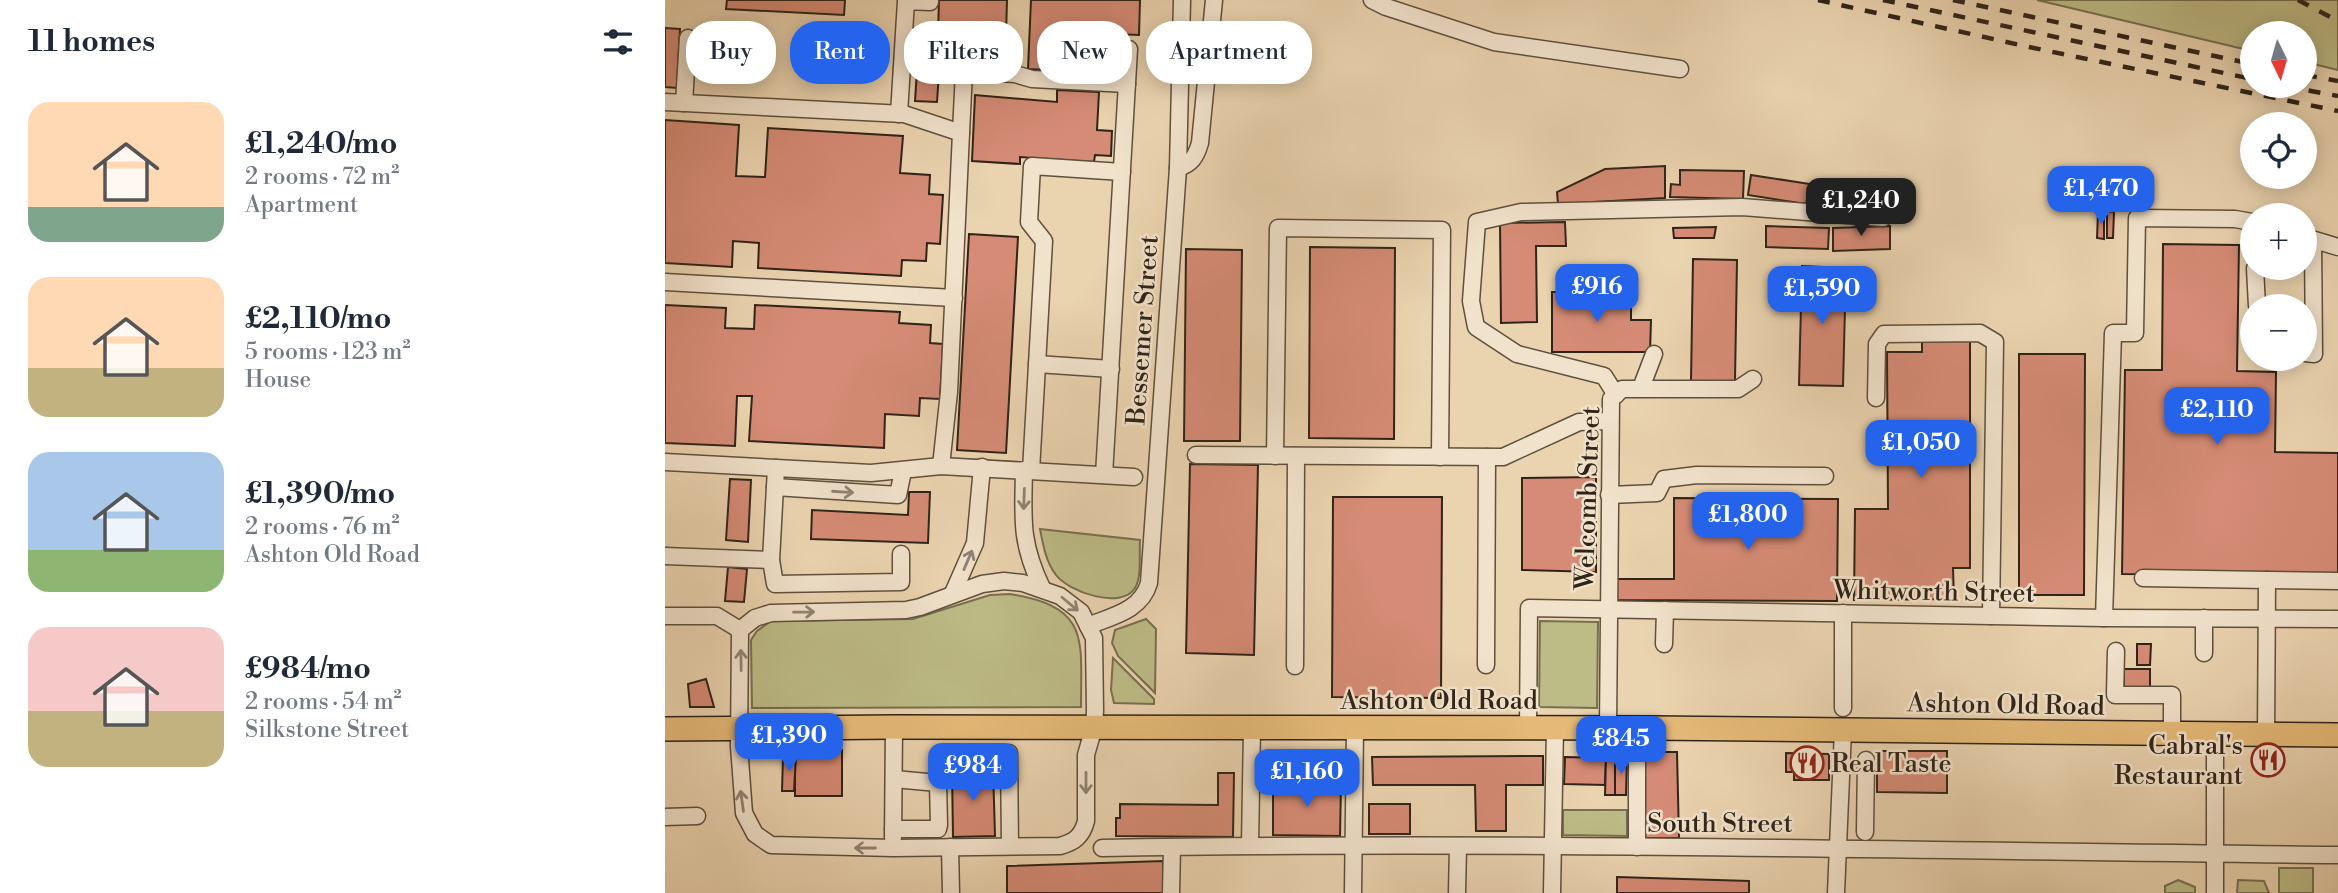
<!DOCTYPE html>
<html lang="en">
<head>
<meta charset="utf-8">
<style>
  body { margin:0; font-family:"Libre Bodoni",serif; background:#f2f2f3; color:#1f2937; height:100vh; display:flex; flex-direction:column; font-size:26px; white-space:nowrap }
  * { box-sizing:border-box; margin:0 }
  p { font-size:23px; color:#747a83 }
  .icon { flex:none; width:38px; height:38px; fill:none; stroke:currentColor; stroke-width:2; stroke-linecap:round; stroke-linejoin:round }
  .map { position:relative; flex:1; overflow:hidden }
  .details { display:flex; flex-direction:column; background:#fff; width:665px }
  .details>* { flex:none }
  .banner { position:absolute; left:21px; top:21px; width:665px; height:63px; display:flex; gap:14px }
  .needle { width:46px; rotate:175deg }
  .fabs { position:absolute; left:1575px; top:21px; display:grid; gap:14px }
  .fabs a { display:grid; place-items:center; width:77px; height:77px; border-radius:50%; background:#fff; box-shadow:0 4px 18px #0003; font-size:35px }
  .price { position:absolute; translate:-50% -60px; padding:0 16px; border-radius:14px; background:#2563eb; color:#fff; font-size:23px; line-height:46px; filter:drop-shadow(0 2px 4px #0008) }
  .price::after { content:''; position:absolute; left:50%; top:42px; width:21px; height:16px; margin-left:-10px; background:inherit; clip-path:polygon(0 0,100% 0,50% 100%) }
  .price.on { background:#222; color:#fff }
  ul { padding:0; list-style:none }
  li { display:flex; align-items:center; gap:21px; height:175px; padding:0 28px }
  li span { display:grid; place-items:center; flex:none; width:196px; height:140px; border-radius:21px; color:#555 }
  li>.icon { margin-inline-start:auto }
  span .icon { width:84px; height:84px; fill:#fffc; stroke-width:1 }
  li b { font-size:30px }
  h2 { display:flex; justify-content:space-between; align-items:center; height:84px; padding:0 28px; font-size:30px }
  .pill { padding:0 24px; border-radius:28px; background:#fff; box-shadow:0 4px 18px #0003; font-size:24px; line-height:63px }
  .pill.on { background:#2563eb; color:#fff }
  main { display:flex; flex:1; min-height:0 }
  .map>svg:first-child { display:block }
  .green { fill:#bdbb86; stroke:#767050; stroke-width:2 }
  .building { fill:#d58b75; stroke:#302419; stroke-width:2 }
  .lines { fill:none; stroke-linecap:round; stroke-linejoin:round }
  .minor-casing { stroke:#5e503e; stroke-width:19 }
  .highway-casing { stroke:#302419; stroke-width:26 }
  .minor { stroke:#f1e2cb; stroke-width:16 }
  .highway { stroke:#e5ba78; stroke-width:23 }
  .rail { stroke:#302419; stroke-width:4.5; stroke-dasharray:12 12; stroke-linecap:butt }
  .oneway { stroke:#908372 }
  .labels { text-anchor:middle; stroke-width:5; stroke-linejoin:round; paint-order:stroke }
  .street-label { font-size:26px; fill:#302419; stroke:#f1e2cb }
  .poi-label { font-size:26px; fill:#302419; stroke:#f1e2cb; text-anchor:end }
</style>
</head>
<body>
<main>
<section class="details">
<h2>11 homes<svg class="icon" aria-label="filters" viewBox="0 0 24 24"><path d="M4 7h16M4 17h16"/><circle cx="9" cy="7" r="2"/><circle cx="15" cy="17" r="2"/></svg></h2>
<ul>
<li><span style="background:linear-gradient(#ffd9b3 75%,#7fa58c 0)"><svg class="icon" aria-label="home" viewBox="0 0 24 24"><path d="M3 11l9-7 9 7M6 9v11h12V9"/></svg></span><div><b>£1,240/mo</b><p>2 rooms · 72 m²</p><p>Apartment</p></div></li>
<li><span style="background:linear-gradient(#ffd9b3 65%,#c2b280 0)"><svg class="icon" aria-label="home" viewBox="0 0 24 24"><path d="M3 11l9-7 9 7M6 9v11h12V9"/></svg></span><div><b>£2,110/mo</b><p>5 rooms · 123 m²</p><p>House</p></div></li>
<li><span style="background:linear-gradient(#a9c7e8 70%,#8fb573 0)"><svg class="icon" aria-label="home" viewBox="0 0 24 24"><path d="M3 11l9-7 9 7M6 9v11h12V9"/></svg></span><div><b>£1,390/mo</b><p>2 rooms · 76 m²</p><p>Ashton Old Road</p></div></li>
<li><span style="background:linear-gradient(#f6c9c9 60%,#c2b280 0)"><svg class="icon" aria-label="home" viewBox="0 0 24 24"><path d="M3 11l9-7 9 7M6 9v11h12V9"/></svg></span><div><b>£984/mo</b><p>2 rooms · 54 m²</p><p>Silkstone Street</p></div></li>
</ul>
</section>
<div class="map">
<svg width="1673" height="893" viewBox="0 0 1673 893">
  <rect width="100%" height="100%" fill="#ead3af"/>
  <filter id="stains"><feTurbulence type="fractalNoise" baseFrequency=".00286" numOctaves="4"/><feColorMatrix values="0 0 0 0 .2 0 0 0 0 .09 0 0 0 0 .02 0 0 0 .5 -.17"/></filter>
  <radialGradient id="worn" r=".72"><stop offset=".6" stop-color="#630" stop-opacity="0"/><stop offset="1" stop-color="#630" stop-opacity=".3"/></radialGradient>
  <g class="green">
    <path d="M1372,0h301v70l-33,-8v-29h-53v18z"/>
    <path d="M375,529l100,11c-1,13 2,37 -5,48 -14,22 -66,4 -79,-13 -10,-13 -13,-30 -16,-46z"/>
    <path d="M345,594c80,13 71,44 71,113l-329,1 -1,-68 6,-9 14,-10 142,-2 77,-24z"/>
    <path d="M481,619l10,10 -1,64 -37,-37 -6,-13 3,-13z"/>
    <path d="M875,621l58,1 -1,86 -58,-1z"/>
    <path d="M448,658l41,41v5l-40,-1 -3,-13z"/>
    <path d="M898,810h64v26l-64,-1z"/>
    <rect x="1614" y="868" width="34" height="25"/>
    <path d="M1513,880l17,7v6h-30v-7z"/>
    <path d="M1573,880l26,1 5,12h-32z"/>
  </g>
  <g class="building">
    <path d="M62,0h118l-1,15 -118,-6z"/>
    <path d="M274,0h68l-1,34 -68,-2z"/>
    <path d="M366,0h109l-1,35 -24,-1 -1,15 -15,-1 -1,25 -70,-4z"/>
    <path d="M0,28l15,1 -3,59 -12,-1z"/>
    <path d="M254,41l22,2 -4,59 -22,-1z"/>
    <path d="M392,90l42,2 -2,38 15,1 -1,25 -16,-1 -1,7 -74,-5v7l-48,-3 3,-66 82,7z"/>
    <path d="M0,120l74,5 -3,51 29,1 3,-49 135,8 -3,37 30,2 -1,19 14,1 -3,49 -13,-1 -1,18 -24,-1 -1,16 -143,-8 1,-25 -26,-2 -1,26 -67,-4z"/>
    <path d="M1000,166v32l-107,6 -1,-12 48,-23z"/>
    <path d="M1015,170l64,1 -1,28 -73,-2 1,-13 9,1z"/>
    <path d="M1086,175l59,9 -4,20 -58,-9z"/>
    <path d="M1442,211l7,1 -1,26h-6z"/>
    <path d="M1433,212h6v27l-7,-1z"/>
    <path d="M900,222l1,24h-30l1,76 -36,1 -1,-100z"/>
    <path d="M1101,226l63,2 -1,21 -62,-2z"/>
    <path d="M1225,226v23l-57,2v-23z"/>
    <path d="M1051,227l-2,11h-40l-1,-10z"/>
    <path d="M304,234l49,3 -12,216 -49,-3z"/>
    <path d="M1498,244l76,1 -2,126 39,1 -1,80 63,1v123l-216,-2 3,-204h37z"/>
    <path d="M645,247l85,1 -1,191 -85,-1z"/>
    <path d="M521,249l56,1 -2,191h-56z"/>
    <path d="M1028,259l44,1 -2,121h-44z"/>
    <path d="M1137,266l44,2 -3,118 -44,-1z"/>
    <path d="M887,292h79v28h20l-1,32h-98z"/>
    <path d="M0,305l61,3 -1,20 29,1 1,-24 145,7 -1,11 32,2 -1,18 13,1 -3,55 -20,-1 -1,18 -34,-2 -1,34 -135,-7 3,-45h-15l-2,50 -70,-3z"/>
    <path d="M1305,340v228h-17l1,31 -100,1 1,-91h33l-1,-157h35v-11z"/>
    <path d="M1354,354h66l-1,241h-65z"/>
    <path d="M525,464l68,1 -4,190 -68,-2z"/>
    <path d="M931,477v95l-74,-2v-92z"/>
    <path d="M65,479l21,1 -3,62 -22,-2z"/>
    <path d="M244,492h21l-2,51 -117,-4 1,-29 96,5z"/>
    <path d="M668,497h109l-1,201 -109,-1z"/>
    <path d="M1009,498l164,1 -1,102 -220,-1v-21h57z"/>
    <path d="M63,567l19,2 -3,33 -19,-1z"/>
    <path d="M1472,644h14l-1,21h-13z"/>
    <rect x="1459" y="669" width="26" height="19"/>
    <path d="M41,679l8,28h-24l-2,-23z"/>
    <rect x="130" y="750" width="47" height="46"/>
    <path d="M1212,751h70v42l-70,-1z"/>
    <path d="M976,752h36l2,86h-38z"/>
    <path d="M1121,753l43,1v26h-35v-8h-8z"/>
    <path d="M118,756h13l-2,35h-12z"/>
    <path d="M878,756v29h-37v46h-30l-1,-46h-102l-1,-28z"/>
    <path d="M900,757l41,1 -1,27 -41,-1z"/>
    <path d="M941,758h9v37h-10z"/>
    <path d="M950,758h12l-1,37h-11z"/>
    <path d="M328,768l2,68 -42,1 -1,-68z"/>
    <path d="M553,773h16l-1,64 -117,-1v-18h4v-14l98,1z"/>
    <path d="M608,783h68l-1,53 -67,-1z"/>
    <rect x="704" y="804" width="41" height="30"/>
    <path d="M498,861v32h-156v-27z"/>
    <path d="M952,877l132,4v12h-132z"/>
  </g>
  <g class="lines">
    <defs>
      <g id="minor">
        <path d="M707,0l14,7 108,35 186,27"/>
        <path d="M0,102l239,12 57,19 -12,259 -8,74"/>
        <path d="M19,103l4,-65"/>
        <path d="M234,114l7,-113 24,1"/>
        <path d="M296,133l3,-62 51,3 17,5 95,5"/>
        <path d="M513,168c13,-4 18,-11 22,-25l14,-143"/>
        <path d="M1640,237l33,10"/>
        <path d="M1590,268l2,38"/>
        <path d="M0,282l289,16"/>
        <path d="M1640,353l9,1 -1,-114"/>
        <path d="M372,364l74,5"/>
        <path d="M976,388l13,-34"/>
        <path d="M951,395l-12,-19 -87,-22 -41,-27 -5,-26 6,-79 44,-10 221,-5 141,11"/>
        <path d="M1211,398l1,-54 7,-10 96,-1 15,9 -4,274"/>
        <path d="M531,455l307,2 76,-35 31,-1"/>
        <path d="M610,456l3,-228 164,2 -2,227"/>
        <path d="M0,462l206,11 70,-7 193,11"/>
        <path d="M111,468l-5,92 4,24 126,-2v-28"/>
        <path d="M359,470c-1,49 -4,72 18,118"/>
        <path d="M366,471l13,-230 -15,-19 3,-56 90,6"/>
        <path d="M439,475l25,-426"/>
        <path d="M110,487l123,8 5,-24"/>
        <path d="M944,495l48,-2 7,-14 33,-4 128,1"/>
        <path d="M0,556l106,4"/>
        <path d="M1478,578l124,2 -1,155"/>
        <path d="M1602,580l71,1"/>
        <path d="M288,593l22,-50 7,-76"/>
        <path d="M0,616h52l23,14 -1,116 5,67 11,21 16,11 122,3 167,-2c15,-4 22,-10 26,-25v-66l8,-28 1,-16 -1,-73 -13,-26 -21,-16 -37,-13 -19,-2 -22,3 -62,23 -14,3 -135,3 -16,5 -15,12"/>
        <path d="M1439,618l9,-285h22l2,-115 98,1 17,3"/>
        <path d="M1539,618v35"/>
        <path d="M423,626c24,-10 53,-15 61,-43l29,-415 4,-168"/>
        <path d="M999,644l1,-34"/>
        <path d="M1451,651l-1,44h57v40"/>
        <path d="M821,665l1,-208"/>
        <path d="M630,666l1,-210"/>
        <path d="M1178,708v-95"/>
        <path d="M863,728l1,-120 575,10 234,1"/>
        <path d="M943,728l3,-329 11,-10h116l15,-10"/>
        <path d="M344,753l1,93"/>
        <path d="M0,817l32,-1"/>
        <path d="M228,829h45l1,-4 -1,-42 -44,-4"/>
        <path d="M1200,832l1,-72"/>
        <path d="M228,838l1,-111"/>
        <path d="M585,845l2,-117"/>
        <path d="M285,847l1,46"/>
        <path d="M972,847v-119"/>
        <path d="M437,848c412,-7 824,3 1236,7"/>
        <path d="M1550,892v-157"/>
        <path d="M506,893l1,-46"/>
        <path d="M688,893l2,-165"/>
        <path d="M792,893l1,-47"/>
        <path d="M887,893l3,-165"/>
        <path d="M1171,893l7,-163"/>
      </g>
      <path id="highway" d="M0,729l229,-2 758,1 686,7"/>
    </defs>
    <use href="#minor" class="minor-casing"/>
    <use href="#highway" class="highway-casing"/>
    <use href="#minor" class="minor"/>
    <use href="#highway" class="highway"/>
    <g class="rail">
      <path d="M1153,0l211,47 309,64"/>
      <path d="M1218,0l369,79"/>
      <path d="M1288,0l299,64"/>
      <path d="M1633,0l40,21"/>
      <path d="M1640,75l33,6"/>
      <path d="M1620,86l53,10"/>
    </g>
  </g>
  <defs><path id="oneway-shaft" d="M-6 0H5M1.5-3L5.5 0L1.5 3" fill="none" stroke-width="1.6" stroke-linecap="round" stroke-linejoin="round" transform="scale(1.75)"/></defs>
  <g class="oneway">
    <use href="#oneway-shaft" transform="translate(178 492) rotate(4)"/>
    <use href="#oneway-shaft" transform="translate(359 499) rotate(92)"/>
    <use href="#oneway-shaft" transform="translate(303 560) rotate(-67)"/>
    <use href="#oneway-shaft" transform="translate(405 604) rotate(40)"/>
    <use href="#oneway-shaft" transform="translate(139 612) rotate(-1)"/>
    <use href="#oneway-shaft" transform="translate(76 660) rotate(-91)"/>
    <use href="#oneway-shaft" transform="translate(421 783) rotate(90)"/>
    <use href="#oneway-shaft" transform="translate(77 801) rotate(-98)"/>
    <use href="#oneway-shaft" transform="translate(200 848) rotate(-180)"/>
  </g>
  <defs>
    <symbol id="restaurant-ring" viewBox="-11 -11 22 22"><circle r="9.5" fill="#f1e2cb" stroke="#8f2418" stroke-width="1.5"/><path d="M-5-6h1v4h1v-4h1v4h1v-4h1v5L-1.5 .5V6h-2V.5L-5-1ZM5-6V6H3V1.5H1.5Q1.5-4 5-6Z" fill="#8f2418"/></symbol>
  </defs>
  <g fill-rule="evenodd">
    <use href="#restaurant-ring" x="1584" y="741" width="38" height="38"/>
    <use href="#restaurant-ring" x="1123" y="744" width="38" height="38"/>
  </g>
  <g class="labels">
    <g class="street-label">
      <text transform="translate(477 330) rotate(-86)" y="9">Bessemer Street</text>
      <text transform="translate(922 498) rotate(-88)" y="9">Welcomb Street</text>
      <text transform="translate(1269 591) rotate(1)" y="9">Whitworth Street</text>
      <text x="774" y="709">Ashton Old Road</text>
      <text transform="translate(1341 704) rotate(1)" y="9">Ashton Old Road</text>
      <text x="1055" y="832">South Street</text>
    </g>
    <g class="poi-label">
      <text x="1578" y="754">Cabral's<tspan x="1578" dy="30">Restaurant</tspan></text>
      <text x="1166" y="772" text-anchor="start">Real Taste</text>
    </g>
  </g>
  <rect width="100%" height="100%" filter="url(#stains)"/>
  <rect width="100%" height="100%" fill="url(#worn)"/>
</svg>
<div class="fabs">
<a><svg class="needle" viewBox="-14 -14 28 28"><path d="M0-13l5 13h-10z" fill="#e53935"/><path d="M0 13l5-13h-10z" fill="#747a83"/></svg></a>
<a><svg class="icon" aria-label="locate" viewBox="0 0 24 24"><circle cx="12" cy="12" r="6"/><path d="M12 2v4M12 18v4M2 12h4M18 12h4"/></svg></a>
<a>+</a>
<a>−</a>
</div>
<b class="price" style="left:1436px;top:226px">£1,470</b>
<b class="price on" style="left:1196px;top:238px">£1,240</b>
<b class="price" style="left:932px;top:324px">£916</b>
<b class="price" style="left:1157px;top:326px">£1,590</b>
<b class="price" style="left:1552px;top:447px">£2,110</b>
<b class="price" style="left:1256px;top:480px">£1,050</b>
<b class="price" style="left:1083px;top:552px">£1,800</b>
<b class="price" style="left:124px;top:773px">£1,390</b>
<b class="price" style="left:956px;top:776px">£845</b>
<b class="price" style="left:308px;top:803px">£984</b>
<b class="price" style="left:642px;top:809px">£1,160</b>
<div class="banner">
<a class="pill">Buy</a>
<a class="pill on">Rent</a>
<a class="pill">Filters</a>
<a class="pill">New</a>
<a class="pill">Apartment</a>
</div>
</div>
</main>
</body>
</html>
